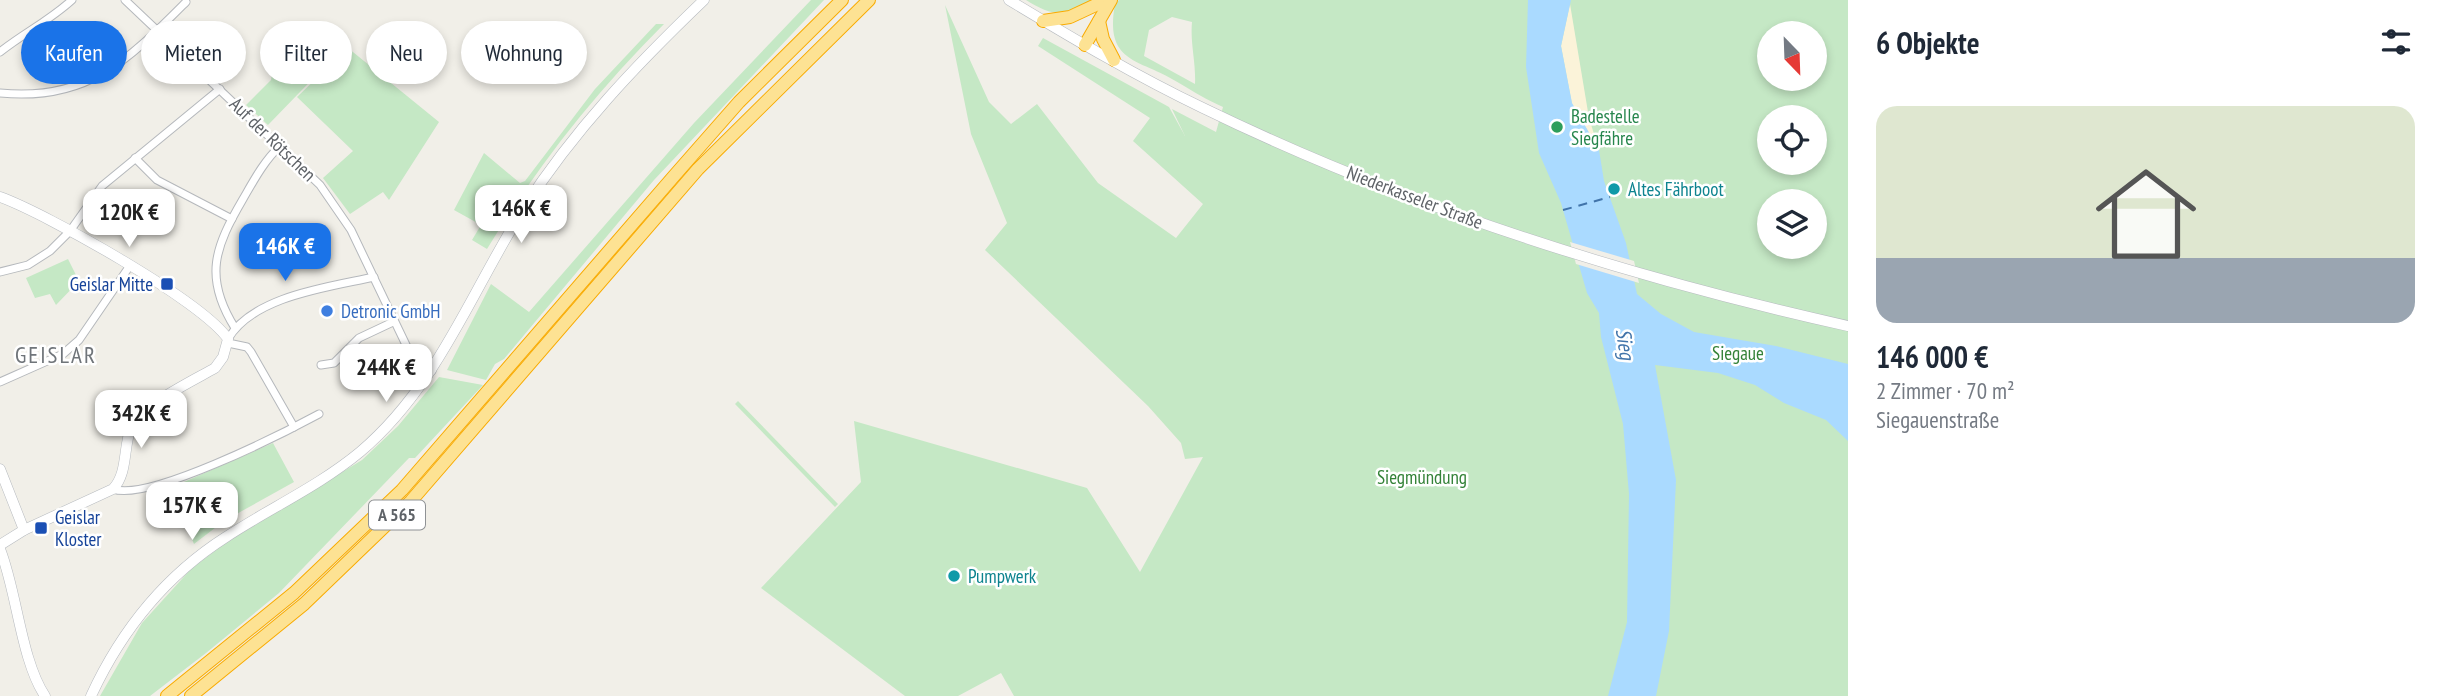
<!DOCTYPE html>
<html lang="de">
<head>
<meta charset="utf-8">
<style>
  body { margin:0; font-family:"PT Sans Narrow",sans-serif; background:#f2f2f3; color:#1f2937; height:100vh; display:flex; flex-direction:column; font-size:26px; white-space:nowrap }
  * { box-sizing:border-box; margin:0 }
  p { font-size:23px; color:#747a83 }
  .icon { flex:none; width:38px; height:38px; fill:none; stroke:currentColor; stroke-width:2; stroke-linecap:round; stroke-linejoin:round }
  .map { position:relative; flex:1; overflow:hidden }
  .side { display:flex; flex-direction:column; background:#fff; width:595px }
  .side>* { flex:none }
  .top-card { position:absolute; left:21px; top:21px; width:665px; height:63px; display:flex; gap:14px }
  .needle { width:46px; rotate:157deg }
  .tools { position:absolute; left:1757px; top:21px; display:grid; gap:14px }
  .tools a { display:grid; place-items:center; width:70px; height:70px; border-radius:50%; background:#fff; box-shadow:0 4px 10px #0003; font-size:35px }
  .price { position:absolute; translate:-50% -60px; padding:0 16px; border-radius:14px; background:#fff; color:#222; font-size:23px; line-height:46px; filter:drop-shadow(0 2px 4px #0008) }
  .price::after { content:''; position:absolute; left:50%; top:42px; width:21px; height:16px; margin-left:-10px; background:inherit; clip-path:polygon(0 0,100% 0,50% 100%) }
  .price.selected { background:#1a73e8; color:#fff }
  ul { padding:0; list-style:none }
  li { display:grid; align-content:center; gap:14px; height:371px; padding:0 28px }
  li+li { border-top:2px solid #e0e1e3 }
  li span { display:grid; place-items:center; height:217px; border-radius:21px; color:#555 }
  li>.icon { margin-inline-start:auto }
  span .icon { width:126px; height:126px; fill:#fffc; stroke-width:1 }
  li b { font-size:30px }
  h2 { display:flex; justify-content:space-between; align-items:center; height:84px; padding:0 28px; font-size:30px }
  .chip { padding:0 24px; border-radius:32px; background:#fff; box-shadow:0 4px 10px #0003; font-size:24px; line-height:63px }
  .chip.selected { background:#1a73e8; color:#fff }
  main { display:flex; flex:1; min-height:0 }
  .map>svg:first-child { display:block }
  .green { fill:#c5e8c5; fill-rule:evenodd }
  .sand { fill:#fbf3d9 }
  .water { fill:#aadaff }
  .pier { fill:#f1efe8 }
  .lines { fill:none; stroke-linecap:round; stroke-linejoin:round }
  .ferry { stroke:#4174aa; stroke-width:2; stroke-dasharray:9 7; stroke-linecap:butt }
  .street-casing { stroke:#b5b8bc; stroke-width:9 }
  .secondary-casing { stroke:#b6babf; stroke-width:11 }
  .highway-casing { stroke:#f9ab00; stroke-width:14 }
  .street { stroke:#fff; stroke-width:7 }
  .secondary { stroke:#fff; stroke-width:10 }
  .highway { stroke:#fde293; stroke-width:12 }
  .leisure-dot { fill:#2e9e5b; stroke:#fff; stroke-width:2.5 }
  .culture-dot { fill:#0f9aa8; stroke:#fff; stroke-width:2.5 }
  .transit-dot { fill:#1a4fb4; stroke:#fff; stroke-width:2.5 }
  .shop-dot { fill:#3f7fe0; stroke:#fff; stroke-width:2.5 }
  .labels { text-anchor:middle; stroke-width:5; stroke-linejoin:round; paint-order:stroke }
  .shield { fill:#fff; stroke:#8f9295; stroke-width:2 }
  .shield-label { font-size:18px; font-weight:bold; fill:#5f6368 }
  .leisure-label { font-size:19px; fill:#27864d; stroke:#fff; text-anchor:start }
  .street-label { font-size:19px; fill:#5f6368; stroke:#fff }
  .culture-label { font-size:19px; fill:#0d838f; stroke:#fff; text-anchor:start }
  .transit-label { font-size:19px; fill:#164399; stroke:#fff; text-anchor:end }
  .shop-label { font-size:19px; fill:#366cbe; stroke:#fff; text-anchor:start }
  .park-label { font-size:19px; fill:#348238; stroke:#fff }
  .water-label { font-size:21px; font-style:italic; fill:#4174aa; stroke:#fff }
  .quarter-label { font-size:23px; letter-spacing:2px; fill:#70757a; stroke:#fff }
</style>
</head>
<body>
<main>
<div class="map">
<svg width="1848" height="696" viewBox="0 0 1848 696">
  <rect width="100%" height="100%" fill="#f1efe8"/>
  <g class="green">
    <path d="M811,0h13l-170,180 -150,179 -9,5 -9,16 -39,-10 44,-86 38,28 165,-189z"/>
    <path d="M1026,0h67c-25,19 -42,16 -67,0z"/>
    <path d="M1119,0h729v696h-834l-13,-23 -43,23h-53l-144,-108 100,-106 -7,-61 233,67 53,84 63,-115 -18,2 -4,-16 -33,-37 -163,-156 22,-27 -36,-89 -26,-129 44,97 22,22 26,-20 61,79 78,55 27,-34 -70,-63 17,-23 -112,-72 5,-8 126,69 16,29 -13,-27 44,23 7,-25c-16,-7 -29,-15 -44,-24 -39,-25 -75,-18 -64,-79zM1172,17l20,5c-2,21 4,40 3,62l-51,-28 5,-26zM1769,33h46v46h-46zM1769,117h46v46h-46zM1769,201h46v46h-46z"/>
    <path d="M656,24h8c-69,69 -127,142 -177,225l-15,-9 9,-15 -27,-15 30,-57 36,30 5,-2 70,-92z"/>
    <path d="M348,48l91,74 -50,78 -6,-8 -33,22 -27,-36 30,-27 -56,-54z"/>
    <path d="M276,49l22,18 19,-14 15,6 -64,66 -22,-20 25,-25z"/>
    <path d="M68,259l11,22 -23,24 -6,-11 -15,4 -9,-20z"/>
    <path d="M439,377l44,8 -68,73h-6l-130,135 -73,60 -56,43h-50l42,-73 49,-54 33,-25 138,-84 36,-34z"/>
    <path d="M738,401l100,103 -3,3 -100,-103z"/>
    <path d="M273,443l21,39 -70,39 -30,23 -24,-56z"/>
  </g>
  <path class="sand" d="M1570,4l19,114 10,32 -27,-46 -11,-58z"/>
  <path class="water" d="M1528,0h43l-10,46 11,57 27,47 5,31 22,62 11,51 24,20 33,18 82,14 72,18v77l-22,-21 -42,-17 -29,-18 -37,-12 -63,-8 21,115 -7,151 -13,65h-48l19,-74 2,-128 -6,-70 -22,-87 -2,-24 -12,-20 -26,-90 -22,-50 -13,-86z"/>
  <path class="pier" d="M1570,242l64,19 5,22 -63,-19z"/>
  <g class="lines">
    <path class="ferry" d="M1563,210l47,-13"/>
    <defs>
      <g id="street">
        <path d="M125,0l195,185 31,45 56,117 25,24"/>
        <path d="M0,52c24,-19 49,-31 72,-52"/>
        <path d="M0,93c88,9 129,-34 186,-91"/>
        <path d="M135,158l22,22 75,39"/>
        <path d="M0,272l28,-7 22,-14 20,-20 32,-45 118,-97"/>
        <path d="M235,328c-32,-51 -20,-81 8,-129 11,-19 21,-38 37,-53"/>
        <path d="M228,339c25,-43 101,-52 146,-62"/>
        <path d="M228,343l19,4 4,5 43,75"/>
        <path d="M321,365l13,-2 25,-25 34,-16"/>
        <path d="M0,382l63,-28 16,-14 50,-73"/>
        <path d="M113,489c35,13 169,-55 206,-75"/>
      </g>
      <g id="secondary">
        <path d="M1009,0c63,38 127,76 194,108 204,99 424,169 645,218"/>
        <path d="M0,197c47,17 202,104 228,142l-5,18 -8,11c-21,12 -75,38 -84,59 -8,21 -3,46 -18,62l-89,41 -24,15"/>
        <path d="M0,469l24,61"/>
        <path d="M0,549c17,43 21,111 45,147"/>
        <path d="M91,696c30,-65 74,-120 135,-159 44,-29 93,-51 134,-85 78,-66 111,-160 164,-244 50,-78 113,-144 180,-208"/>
      </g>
      <g id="highway">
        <path d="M1043,21l27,-4 30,-14"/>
        <path d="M1099,21l4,18 11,21"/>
        <path d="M1085,45l26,-45"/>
        <path d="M167,696l127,-103 108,-103 272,-314 65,-74 103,-102"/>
        <path d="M191,696l113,-92 107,-103 287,-332 171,-169"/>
      </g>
    </defs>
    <use href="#street" class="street-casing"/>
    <use href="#secondary" class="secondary-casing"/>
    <use href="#highway" class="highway-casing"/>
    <use href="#street" class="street"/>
    <use href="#secondary" class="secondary"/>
    <use href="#highway" class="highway"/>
  </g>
  <circle class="leisure-dot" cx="1557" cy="127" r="7"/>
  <g class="culture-dot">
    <circle cx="1614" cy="189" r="7"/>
    <circle cx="954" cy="576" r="7"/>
  </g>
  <g class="transit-dot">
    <rect x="160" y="277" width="14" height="14" rx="3.5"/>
    <rect x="34" y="521" width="14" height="14" rx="3.5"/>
  </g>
  <circle class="shop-dot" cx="327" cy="311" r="7"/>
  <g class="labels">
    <rect class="shield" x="369" y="500.5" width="56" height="29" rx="5"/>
    <g class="shield-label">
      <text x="397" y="521">A 565</text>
    </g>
    <g class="leisure-label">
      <text x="1571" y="123">Badestelle<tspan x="1571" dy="22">Siegfähre</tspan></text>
    </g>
    <g class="street-label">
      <text transform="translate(273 139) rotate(44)" y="7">Auf der Rötschen</text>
      <text transform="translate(1415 197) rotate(21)" y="7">Niederkasseler Straße</text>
    </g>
    <g class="culture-label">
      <text x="1628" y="196">Altes Fährboot</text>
      <text x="968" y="583">Pumpwerk</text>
    </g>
    <g class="transit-label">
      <text x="153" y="291">Geislar Mitte</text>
      <text x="55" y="524" text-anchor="start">Geislar<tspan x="55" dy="22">Kloster</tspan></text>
    </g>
    <g class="shop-label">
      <text x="341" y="318">Detronic GmbH</text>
    </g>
    <g class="park-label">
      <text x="1738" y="360">Siegaue</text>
      <text x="1422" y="484">Siegmündung</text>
    </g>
    <g class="water-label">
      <text transform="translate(1625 344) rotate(81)" y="7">Sieg</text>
    </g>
    <g class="quarter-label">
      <text x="56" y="363">GEISLAR</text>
    </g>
  </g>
</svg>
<div class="tools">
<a><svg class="needle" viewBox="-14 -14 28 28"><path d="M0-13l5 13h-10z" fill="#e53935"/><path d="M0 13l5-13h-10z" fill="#747a83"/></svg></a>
<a><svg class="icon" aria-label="locate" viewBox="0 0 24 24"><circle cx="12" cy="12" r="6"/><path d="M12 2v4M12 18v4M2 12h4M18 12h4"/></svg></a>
<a><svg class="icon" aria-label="layers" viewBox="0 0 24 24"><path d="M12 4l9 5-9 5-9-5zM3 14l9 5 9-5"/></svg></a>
</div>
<b class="price" style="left:521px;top:245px">146K €</b>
<b class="price" style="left:129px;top:249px">120K €</b>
<b class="price selected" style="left:285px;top:283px">146K €</b>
<b class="price" style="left:386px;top:404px">244K €</b>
<b class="price" style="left:141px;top:450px">342K €</b>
<b class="price" style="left:192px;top:542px">157K €</b>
<div class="top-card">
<a class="chip selected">Kaufen</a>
<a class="chip">Mieten</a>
<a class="chip">Filter</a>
<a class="chip">Neu</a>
<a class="chip">Wohnung</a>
</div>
</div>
<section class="side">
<h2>6 Objekte<svg class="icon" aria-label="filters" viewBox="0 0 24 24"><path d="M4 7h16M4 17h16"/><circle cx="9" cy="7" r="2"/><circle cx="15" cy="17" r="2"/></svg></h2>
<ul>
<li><span style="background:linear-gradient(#dfe7d0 70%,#9aa5b1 0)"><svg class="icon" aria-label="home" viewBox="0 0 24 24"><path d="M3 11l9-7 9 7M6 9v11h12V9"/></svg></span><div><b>146 000 €</b><p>2 Zimmer · 70 m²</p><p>Siegauenstraße</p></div></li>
</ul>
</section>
</main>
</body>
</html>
